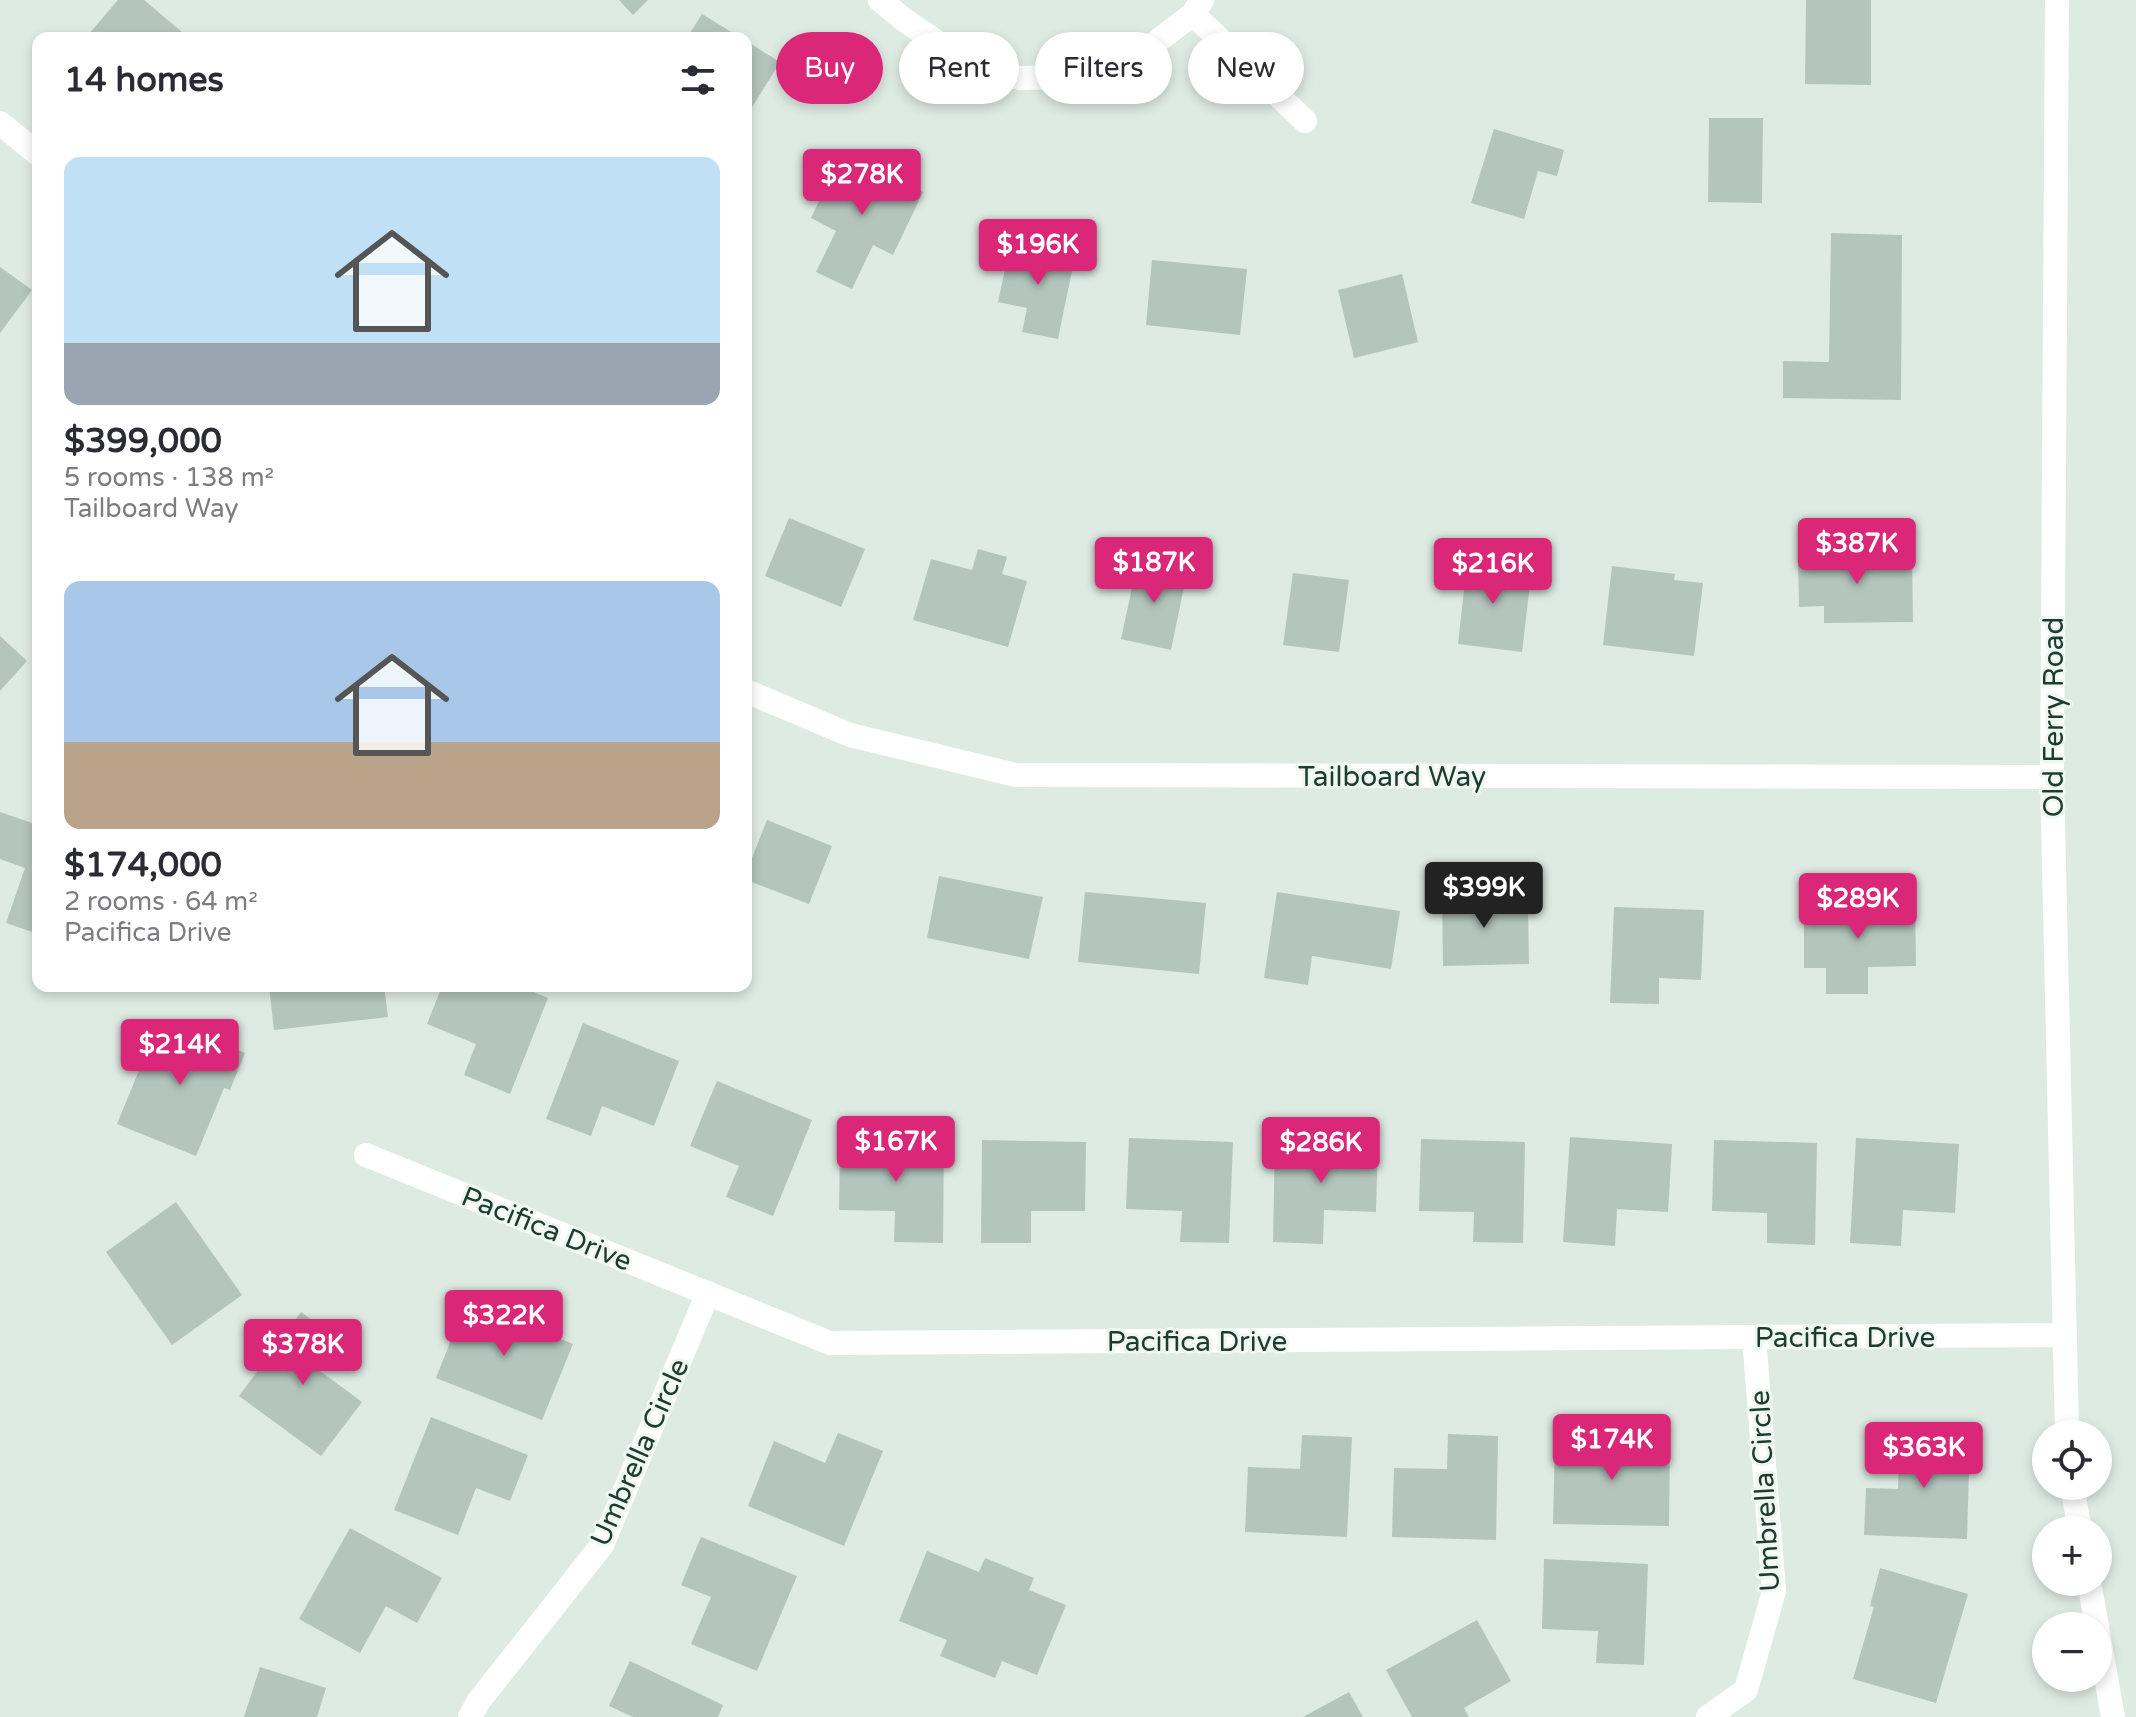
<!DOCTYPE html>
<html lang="en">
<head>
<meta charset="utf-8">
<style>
  body { margin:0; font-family:"Varela Round",sans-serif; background:#f7f7f7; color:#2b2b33; height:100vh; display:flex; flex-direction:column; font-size:30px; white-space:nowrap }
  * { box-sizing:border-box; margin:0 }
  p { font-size:26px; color:#7c7c81 }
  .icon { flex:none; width:44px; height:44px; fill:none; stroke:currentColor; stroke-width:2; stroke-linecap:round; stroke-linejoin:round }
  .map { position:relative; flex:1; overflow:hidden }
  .panel { position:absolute; left:32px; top:32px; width:720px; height:960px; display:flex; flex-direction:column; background:#fff; border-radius:16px; box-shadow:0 4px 12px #0003 }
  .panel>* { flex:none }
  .guide { position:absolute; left:776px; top:32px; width:760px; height:72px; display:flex; gap:16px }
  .tools { position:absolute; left:2032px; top:1420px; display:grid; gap:16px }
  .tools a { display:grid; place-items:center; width:80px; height:80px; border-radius:50%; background:#fff; box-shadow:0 4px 12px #0003; font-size:40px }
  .price { position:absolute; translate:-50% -68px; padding:0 18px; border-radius:8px; background:#db2777; color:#fff; font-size:26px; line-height:52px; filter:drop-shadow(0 2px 4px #0008) }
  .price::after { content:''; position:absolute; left:50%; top:48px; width:24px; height:18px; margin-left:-12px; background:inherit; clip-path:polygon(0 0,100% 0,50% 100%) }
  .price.active { background:#222; color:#fff }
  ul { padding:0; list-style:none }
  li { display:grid; align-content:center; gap:16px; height:424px; padding:0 32px }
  li span { display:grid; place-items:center; height:248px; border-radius:16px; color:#555 }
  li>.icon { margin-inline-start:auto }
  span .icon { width:144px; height:144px; fill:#fffc; stroke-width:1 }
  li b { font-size:34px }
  h2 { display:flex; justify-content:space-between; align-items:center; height:96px; padding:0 32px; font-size:34px }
  .tag { padding:0 28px; border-radius:36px; background:#fff; box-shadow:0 4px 12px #0003; font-size:28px; line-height:72px }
  .tag.active { background:#db2777; color:#fff }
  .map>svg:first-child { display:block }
  .building { fill:#b3c5bc }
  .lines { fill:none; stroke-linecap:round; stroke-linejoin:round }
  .minor { stroke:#fff; stroke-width:24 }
  .labels { text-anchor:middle; stroke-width:6; stroke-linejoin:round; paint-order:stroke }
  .street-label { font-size:28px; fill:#1f3b2f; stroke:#eef7f2 }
</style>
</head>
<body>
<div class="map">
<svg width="2136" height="1717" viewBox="0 0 2136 1717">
  <rect width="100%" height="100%" fill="#deebe3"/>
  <g class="building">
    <path d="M118,0h26l45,38h-97l-4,-3z"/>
    <path d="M619,0h29l-15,15z"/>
    <path d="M1806,0h65v85l-66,-1z"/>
    <path d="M702,14l39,24h-54z"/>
    <path d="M746,41l34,21 -32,52 -2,-2z"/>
    <path d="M1709,118h54l-1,85 -54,-1z"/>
    <path d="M1494,129l70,21 -7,26 -19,-5 -14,48 -53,-16z"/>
    <path d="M842,153l81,39 -30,63 -20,-10 -21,44 -36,-17 20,-41 -25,-13z"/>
    <path d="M1831,233l71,2 -1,165 -118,-2v-37l46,1z"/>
    <path d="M1011,242l64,14 -17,83 -36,-7 5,-24 -29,-6z"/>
    <path d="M1152,260l95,9 -7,66 -94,-10z"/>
    <path d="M0,267l32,23 -32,43z"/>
    <path d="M1402,274l16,68 -64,16 -16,-68z"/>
    <path d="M789,518l76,31 -24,58 -76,-31z"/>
    <path d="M1852,537v21l60,-1 1,65 -89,1v-17l-25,1 -1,-48h27v-21z"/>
    <path d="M978,549l29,8 -5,17 25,7 -19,66 -95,-27 18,-61 41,11z"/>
    <path d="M1468,554l40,5 -3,24 25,2 -8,67 -64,-8z"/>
    <path d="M1138,560l49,12 -16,78 -50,-11z"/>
    <path d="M1612,566l63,8 -1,6 29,3 -9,73 -91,-11z"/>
    <path d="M1293,573l56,7 -10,72 -56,-7z"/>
    <path d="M0,636l27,25 -27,30z"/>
    <path d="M0,812l38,13v109l-32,-11 19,-55 -25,-9z"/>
    <path d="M767,820l65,26 -23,58 -63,-24v-7z"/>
    <path d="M939,876l104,21 -14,62 -102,-21z"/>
    <path d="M1085,892l121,11 -7,71 -121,-12z"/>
    <path d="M1277,892l123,19 -9,58 -79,-13 -4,29 -44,-7z"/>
    <path d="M1508,892l1,16h19l1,56 -86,2 -1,-73z"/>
    <path d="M1804,902h111l1,64 -48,1v27h-42v-26h-22z"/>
    <path d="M1614,907l90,3 -3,70 -42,-2v26l-49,-1z"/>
    <path d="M269,986h115l4,31 -114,13z"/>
    <path d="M442,986h77l29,12 -38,96 -46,-19 12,-31 -49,-20z"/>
    <path d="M160,1019l85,34 -15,37 -6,-2 -28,68 -79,-32z"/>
    <path d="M583,1023l96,38 -25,65 -52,-20 -11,30 -45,-17z"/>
    <path d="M717,1081l95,39 -39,96 -47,-19 13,-31 -49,-20z"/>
    <path d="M1570,1137l102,7 -4,68 -51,-3 -2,37 -52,-4z"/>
    <path d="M1129,1138l104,4 -4,101 -49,-1 2,-31 -56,-2z"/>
    <path d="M1856,1138l103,6 -4,69 -52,-3 -2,36 -51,-3z"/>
    <path d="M1275,1139l103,2 -2,71 -52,-2 -1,34 -50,-2z"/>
    <path d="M1421,1139l104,3 -2,101 -50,-1 1,-30 -55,-1z"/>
    <path d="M840,1140l104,1 -1,102 -49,-1 1,-31 -56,-1z"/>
    <path d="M982,1140l104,2 -1,69h-54v32h-50z"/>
    <path d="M1714,1140l103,3 -2,102 -48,-2v-30l-55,-2z"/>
    <path d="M176,1202l66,93 -70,50 -66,-93z"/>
    <path d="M469,1294l48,19 -3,7 59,24 -31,76 -106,-42z"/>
    <path d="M301,1312l41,30 -22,29 42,31 -41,54 -82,-60z"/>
    <path d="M431,1417l97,38 -18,46 -34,-13 -18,47 -64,-25z"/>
    <path d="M1900,1431l70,3 -3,105 -103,-4 2,-47 32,1z"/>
    <path d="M838,1433l45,18 -39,95 -96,-40 26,-65 51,22z"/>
    <path d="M1448,1434l50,2 -2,104 -104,-3 2,-69 53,1z"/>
    <path d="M1302,1435l50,2 -5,100 -102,-5 3,-65 52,2z"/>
    <path d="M1555,1438l115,2 -1,86 -116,-2z"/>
    <path d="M350,1528l92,50 -25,45 -31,-17 -26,47 -61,-34z"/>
    <path d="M701,1537l96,39 -40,95 -66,-27 20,-47 -30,-12z"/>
    <path d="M927,1551l52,21 6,-14 49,20 -5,12 37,15 -29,70 -35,-14 -7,17 -55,-22 7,-16 -48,-19z"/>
    <path d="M1544,1559l104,5 -4,101 -48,-2 2,-32 -56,-2z"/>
    <path d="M1880,1568l88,26 -32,109 -83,-24 21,-72 -4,-1z"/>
    <path d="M1477,1620l34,61 -47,27 5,9h-57l-26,-47z"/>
    <path d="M630,1661l93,44 -5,12h-85l-24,-11z"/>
    <path d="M260,1667l66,21 -9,29h-73z"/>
    <path d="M1349,1692l14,25h-60z"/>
  </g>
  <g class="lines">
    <g class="minor">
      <path d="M880,0l23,19 57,39 59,20 55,-1 64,-21 55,-42 9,-14"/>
      <path d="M2057,0l-5,777 15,657"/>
      <path d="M1193,14l112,107"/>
      <path d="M0,123l38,31"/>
      <path d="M746,691l104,44 166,40 1036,2"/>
      <path d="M366,1155l464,188 1235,-8"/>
      <path d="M2072,1486l8,44"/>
      <path d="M2089,1582l8,44"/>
      <path d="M2098,1633l15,84"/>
      <path d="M470,1717l8,-15 124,-157 106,-252"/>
      <path d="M1708,1717l38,-27 28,-99 -20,-254"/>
    </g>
  </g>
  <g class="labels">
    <g class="street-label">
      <text transform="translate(2053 717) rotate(-90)" y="10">Old Ferry Road</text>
      <text x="1392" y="786">Tailboard Way</text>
      <text transform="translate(547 1228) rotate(22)" y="10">Pacifica Drive</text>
      <text x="1845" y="1347">Pacifica Drive</text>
      <text x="1197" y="1351">Pacifica Drive</text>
      <text transform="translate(639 1452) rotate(-66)" y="10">Umbrella Circle</text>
      <text transform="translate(1764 1491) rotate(-93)" y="10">Umbrella Circle</text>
    </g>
  </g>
</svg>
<div class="tools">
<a><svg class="icon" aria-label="locate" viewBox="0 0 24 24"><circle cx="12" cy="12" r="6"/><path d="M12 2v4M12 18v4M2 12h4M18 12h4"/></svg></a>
<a>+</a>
<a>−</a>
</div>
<b class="price" style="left:862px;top:217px">$278K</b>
<b class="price" style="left:1038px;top:287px">$196K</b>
<b class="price" style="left:1857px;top:586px">$387K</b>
<b class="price" style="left:1154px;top:605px">$187K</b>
<b class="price" style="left:1493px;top:606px">$216K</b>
<b class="price active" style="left:1484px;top:930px">$399K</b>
<b class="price" style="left:1858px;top:941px">$289K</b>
<b class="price" style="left:180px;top:1087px">$214K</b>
<b class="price" style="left:896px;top:1184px">$167K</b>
<b class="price" style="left:1321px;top:1185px">$286K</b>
<b class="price" style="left:504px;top:1358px">$322K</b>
<b class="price" style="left:303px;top:1387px">$378K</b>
<b class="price" style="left:1612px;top:1482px">$174K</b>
<b class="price" style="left:1924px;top:1490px">$363K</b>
<div class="guide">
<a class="tag active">Buy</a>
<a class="tag">Rent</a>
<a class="tag">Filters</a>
<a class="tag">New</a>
</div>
<section class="panel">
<h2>14 homes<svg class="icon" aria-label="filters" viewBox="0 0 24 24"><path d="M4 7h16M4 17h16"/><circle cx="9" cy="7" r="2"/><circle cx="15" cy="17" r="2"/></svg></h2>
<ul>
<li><span style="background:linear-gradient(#bfe0f5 75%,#9aa5b1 0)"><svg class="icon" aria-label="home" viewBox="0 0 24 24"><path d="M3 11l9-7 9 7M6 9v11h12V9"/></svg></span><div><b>$399,000</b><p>5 rooms · 138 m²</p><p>Tailboard Way</p></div></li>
<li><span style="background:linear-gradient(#a9c7e8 65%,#b9a48a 0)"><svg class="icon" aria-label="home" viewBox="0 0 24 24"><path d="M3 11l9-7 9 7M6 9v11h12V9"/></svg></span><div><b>$174,000</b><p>2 rooms · 64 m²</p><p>Pacifica Drive</p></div></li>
</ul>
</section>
</div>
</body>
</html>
